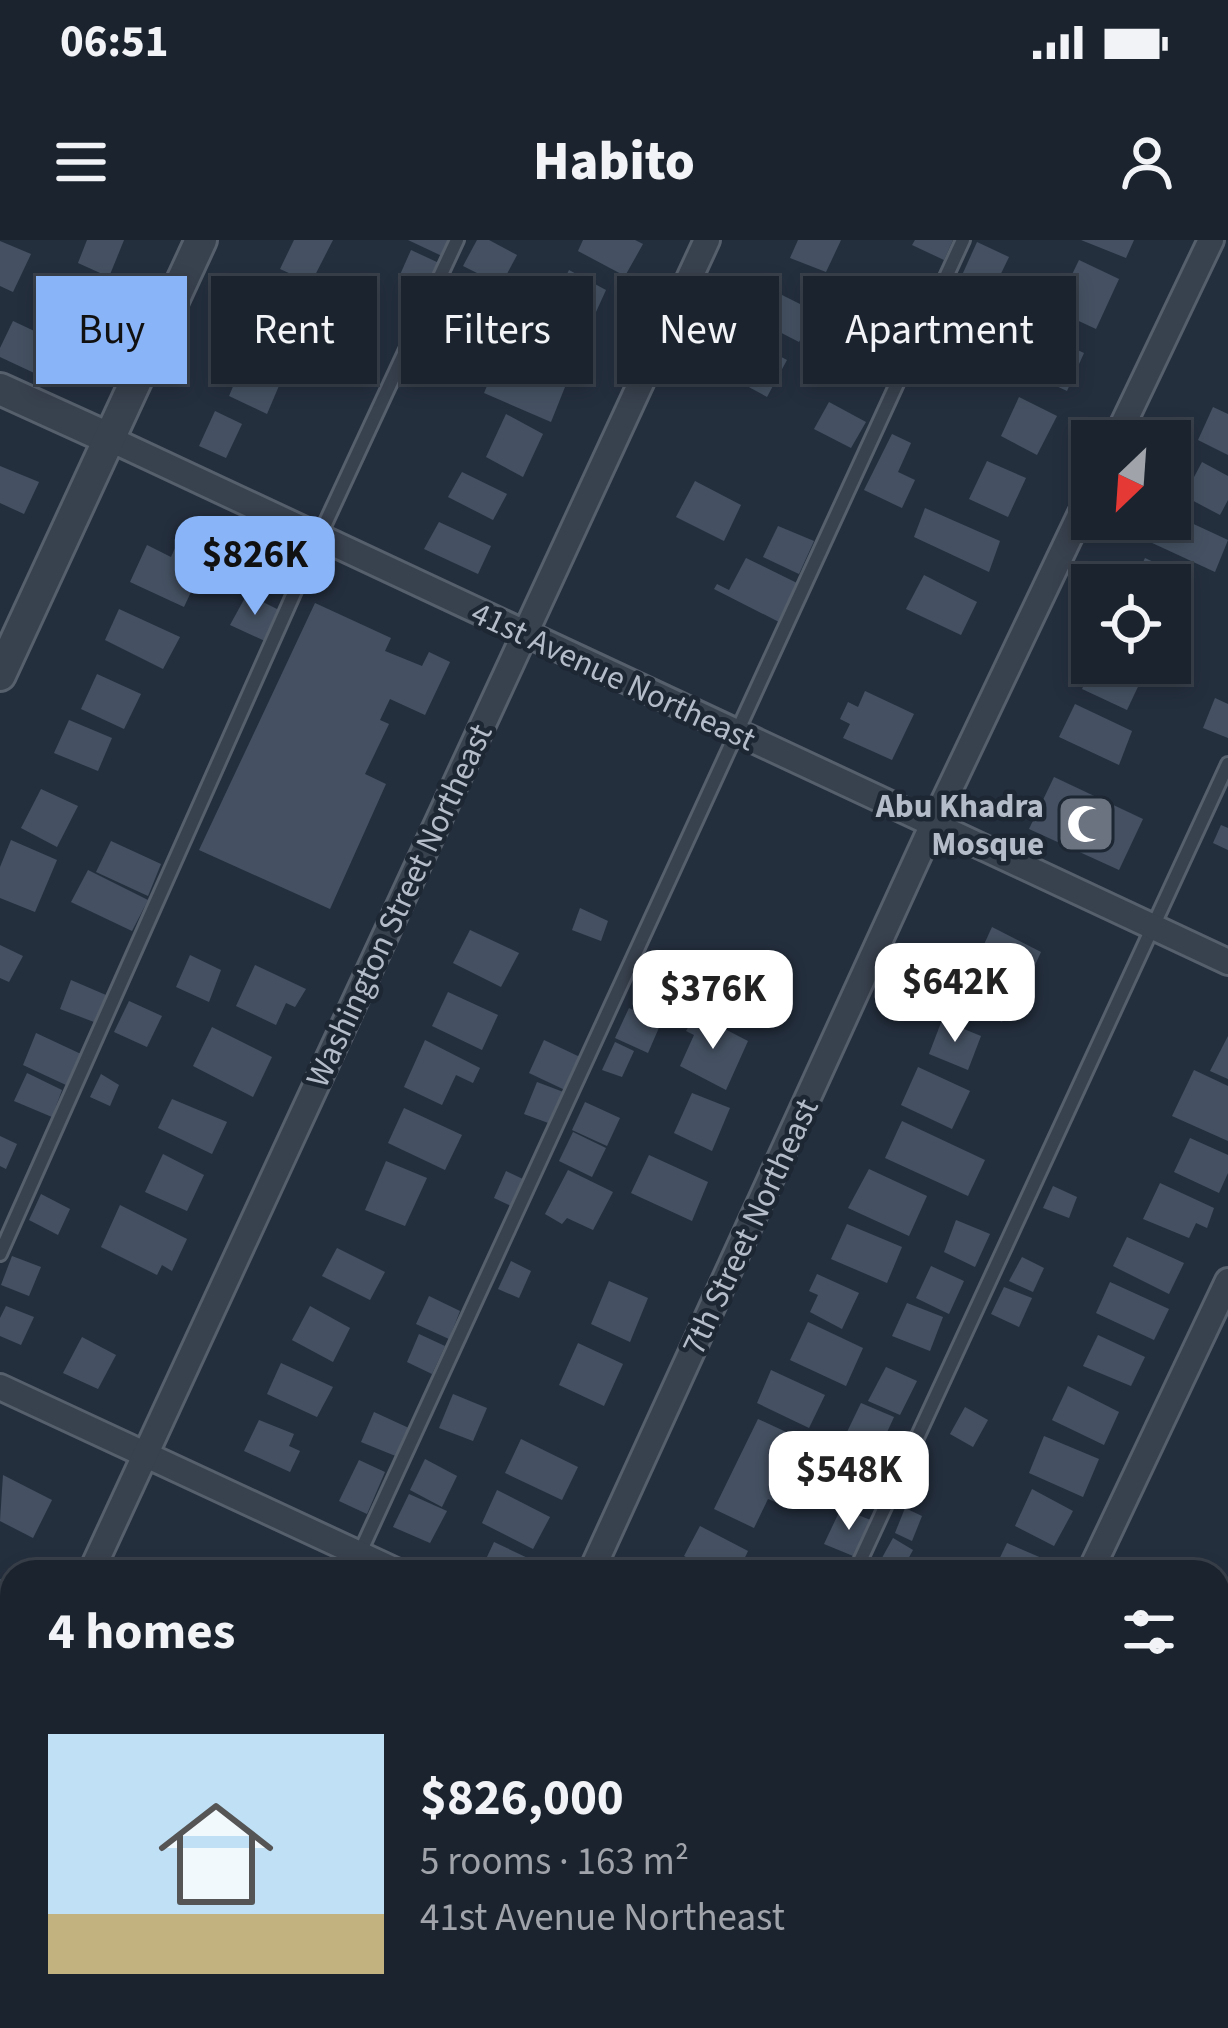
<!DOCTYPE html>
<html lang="en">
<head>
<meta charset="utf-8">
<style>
  body { margin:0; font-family:"Source Sans 3",sans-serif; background:#242b36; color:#f1f3f6; height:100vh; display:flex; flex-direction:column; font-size:45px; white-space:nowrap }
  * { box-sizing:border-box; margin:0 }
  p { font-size:39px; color:#a0a4aa }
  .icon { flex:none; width:66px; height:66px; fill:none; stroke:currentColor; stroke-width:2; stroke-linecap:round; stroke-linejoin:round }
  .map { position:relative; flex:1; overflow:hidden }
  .panel { position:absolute; left:0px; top:1320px; width:1230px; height:468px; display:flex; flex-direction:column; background:#1b232e; border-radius:36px 36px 0 0; box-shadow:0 6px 18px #0003,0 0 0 3px #39404a }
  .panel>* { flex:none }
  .banner { position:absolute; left:36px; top:36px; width:1158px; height:108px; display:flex; gap:24px }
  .needle { width:78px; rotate:205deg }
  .tools { position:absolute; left:1071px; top:180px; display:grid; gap:24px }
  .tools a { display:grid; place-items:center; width:120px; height:120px; border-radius:0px; background:#1b232e; box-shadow:0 6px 18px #0003,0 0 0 3px #39404a; font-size:60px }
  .price { position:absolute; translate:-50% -102px; padding:0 27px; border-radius:24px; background:#fff; color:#222; font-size:39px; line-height:78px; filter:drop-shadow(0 3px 6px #0008) }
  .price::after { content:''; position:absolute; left:50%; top:72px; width:36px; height:27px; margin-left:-18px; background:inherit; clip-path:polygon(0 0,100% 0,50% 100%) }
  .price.selected { background:#8ab4f8; color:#111 }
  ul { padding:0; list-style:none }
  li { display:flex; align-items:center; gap:36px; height:300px; padding:0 48px }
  li span { display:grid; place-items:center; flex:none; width:336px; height:240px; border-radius:0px; color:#555 }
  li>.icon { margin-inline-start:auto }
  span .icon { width:144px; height:144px; fill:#fffc; stroke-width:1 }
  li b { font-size:51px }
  h2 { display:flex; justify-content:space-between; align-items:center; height:144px; padding:0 48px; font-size:51px }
  .chip { padding:0 42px; border-radius:0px; background:#1b232e; box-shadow:0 6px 18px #0003,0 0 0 3px #39404a; font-size:42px; line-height:108px }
  .chip.selected { background:#8ab4f8; color:#111 }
  .status { display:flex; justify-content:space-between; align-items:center; height:84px; padding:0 60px; background:#1b232e; direction:ltr }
  .status svg { height:33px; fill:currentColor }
  header { display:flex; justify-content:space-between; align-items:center; height:156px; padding:0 48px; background:#1b232e; font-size:54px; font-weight:800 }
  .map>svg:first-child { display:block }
  .building { fill:#455162 }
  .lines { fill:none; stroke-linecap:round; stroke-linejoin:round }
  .service-casing { stroke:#565f6c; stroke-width:18 }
  .minor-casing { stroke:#565f6c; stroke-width:30 }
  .tertiary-casing { stroke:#565f6c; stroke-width:36 }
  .service { stroke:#38414e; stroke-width:12 }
  .minor { stroke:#38414e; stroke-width:24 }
  .tertiary { stroke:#38414e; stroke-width:30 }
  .labels { text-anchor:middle; stroke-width:9; stroke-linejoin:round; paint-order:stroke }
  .street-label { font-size:33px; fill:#b4bcc9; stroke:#1d2633 }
  .poi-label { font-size:33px; font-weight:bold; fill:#b4bcc9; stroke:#1d2633; text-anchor:end }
</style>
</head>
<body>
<div class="status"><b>06:51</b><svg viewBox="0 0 49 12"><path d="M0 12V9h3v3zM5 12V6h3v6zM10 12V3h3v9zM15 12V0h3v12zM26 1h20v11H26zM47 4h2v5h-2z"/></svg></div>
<header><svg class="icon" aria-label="menu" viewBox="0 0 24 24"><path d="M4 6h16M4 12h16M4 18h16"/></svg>Habito<svg class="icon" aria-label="person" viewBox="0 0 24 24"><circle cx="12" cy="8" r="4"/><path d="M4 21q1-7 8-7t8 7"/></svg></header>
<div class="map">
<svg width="1228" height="1788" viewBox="0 0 1228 1788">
  <rect width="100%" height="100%" fill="#242f3e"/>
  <g class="building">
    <path d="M87,0h37l-15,37 -31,-14z"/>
    <path d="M294,0h39l-22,43 -31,-14z"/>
    <path d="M408,0h42l-8,16z"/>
    <path d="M477,0h12l28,15 -16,30 -38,-19z"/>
    <path d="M583,0h52l8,4 -18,32 -47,-25z"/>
    <path d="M798,0h43l-15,32 -36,-14z"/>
    <path d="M915,0h38l-9,20 -32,-15z"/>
    <path d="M1081,0h53l-8,18z"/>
    <path d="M0,1l31,13 -18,38 -13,-6z"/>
    <path d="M977,2l32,15 -14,29 -32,-13z"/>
    <path d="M411,10l28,13 -13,27 -27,-13z"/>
    <path d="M1079,20l40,19 -23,50 -41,-19z"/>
    <path d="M569,30l37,20 -15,33 -38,-20z"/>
    <path d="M67,45l35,16 -14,30 -34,-16z"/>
    <path d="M776,52l40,20 -17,30 -37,-19z"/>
    <path d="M264,63l69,33 -16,36 -71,-31z"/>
    <path d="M527,80l55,26 -13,28 -55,-26z"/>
    <path d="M13,81l64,30 -15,35 -62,-29v-9z"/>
    <path d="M1048,96l36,17 -17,38 -37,-17z"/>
    <path d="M751,101l36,19 -20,37 -33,-18z"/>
    <path d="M429,103l28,13 -11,23 -28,-11z"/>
    <path d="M246,116l38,18 -17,40 -38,-18z"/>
    <path d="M499,118l66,29 -14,35 -67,-29z"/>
    <path d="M1019,157l38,19 -20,39 -36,-19z"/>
    <path d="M829,162l37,20 -15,26 -37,-19z"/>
    <path d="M1213,167l15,7v41l-30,-15z"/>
    <path d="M215,171l27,13 -16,34 -27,-12z"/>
    <path d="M506,174l37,20 -20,43 -37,-20z"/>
    <path d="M892,194l19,9 -13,29 17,8 -13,28 -38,-18z"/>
    <path d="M987,221l39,17 -18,39 -39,-18z"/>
    <path d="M1202,222l26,14v24l-8,15 -36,-19z"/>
    <path d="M0,226l39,16 -15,32 -24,-11z"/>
    <path d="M462,232l45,22 -14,26 -45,-23z"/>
    <path d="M695,241l46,24 -17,36 -48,-24z"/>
    <path d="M925,268l75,33 -11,31 -75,-35z"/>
    <path d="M1170,273l58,27 -13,32 -65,-30 11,-23h9z"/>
    <path d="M439,282l52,24 -13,28 -54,-25z"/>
    <path d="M778,286l36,15 -15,33 -36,-17z"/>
    <path d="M147,305l24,12 4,-9 30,14 -21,45 -54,-25z"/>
    <path d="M746,318l53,26 -20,38 -65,-33 3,-5 12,6z"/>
    <path d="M1145,318l47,22 -16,35 -6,-3v-27h-38z"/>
    <path d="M924,335l53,27 -16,33 -55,-26z"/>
    <path d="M247,354l32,16 -14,31 -35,-16z"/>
    <path d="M315,363l76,35 -6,13 37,15 7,-14 21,10 -25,53 -35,-16 -10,21 9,4 -24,50 21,10 -56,125 -131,-59z"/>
    <path d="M119,369l61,28 -17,32 -58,-29z"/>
    <path d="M1170,390l19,10 -16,35 -23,-12h20z"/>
    <path d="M1094,423h27l23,11 -17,36 -45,-21z"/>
    <path d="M97,434l44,20 -17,35 -43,-20z"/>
    <path d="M865,451l49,23 -22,46 -49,-22 7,-14 -10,-5 8,-17 10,5z"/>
    <path d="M1215,458l13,6v34l-25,-10z"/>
    <path d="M1075,464l57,27 -13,34 -60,-28z"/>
    <path d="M69,480l43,18 -14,33 -44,-18z"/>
    <path d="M1054,537l89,42 -24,51 -90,-41z"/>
    <path d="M41,549l37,17 -21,41 -36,-19z"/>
    <path d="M1221,585l7,3v22l-15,-7z"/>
    <path d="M11,600l46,20 -22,52 -35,-14v-31z"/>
    <path d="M111,601l50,23 -13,32 -52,-24z"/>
    <path d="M88,630l60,30 -16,31 -61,-29z"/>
    <path d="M580,668l28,13 -7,20 -29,-11z"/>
    <path d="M992,687l49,25 -11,24 -49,-25z"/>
    <path d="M470,690l49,23 -18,34 -48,-24z"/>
    <path d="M0,705l23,11 -14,26 -9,-4z"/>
    <path d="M190,715l31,15 -12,32 -33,-15z"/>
    <path d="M723,715l62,31 -16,33 -62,-29z"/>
    <path d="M255,725l51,24 -11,18 -9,-4 -10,22 -40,-19z"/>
    <path d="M960,727l56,26 -14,29 -56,-24z"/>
    <path d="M71,740l35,15 -12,27 -34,-13z"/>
    <path d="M448,752l50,23 -16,35 -50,-24z"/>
    <path d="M129,761l33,15 -15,31 -33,-15z"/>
    <path d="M629,768l32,15 -13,30 -33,-15z"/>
    <path d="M696,774l52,27 -22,49 -46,-24 14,-31 -8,-4z"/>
    <path d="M942,780l39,16 -13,34 -39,-16z"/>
    <path d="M212,787l60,30 -19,40 -60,-31z"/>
    <path d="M36,793l45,21 -15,31 -43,-20z"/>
    <path d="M1228,796v43l-18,-8z"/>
    <path d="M425,800l55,28 -7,15 -17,-8 -14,30 -38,-18z"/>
    <path d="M544,800l36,17 -15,33 -36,-17z"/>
    <path d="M615,802l19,9 -12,26 -20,-7z"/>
    <path d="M918,827l52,24 -18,38 -51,-24z"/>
    <path d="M1194,830l34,16v55l-56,-25z"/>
    <path d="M27,833l35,17 -10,27 -38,-16z"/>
    <path d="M101,834l18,11 -9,21 -20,-9z"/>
    <path d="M537,842l29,11 -15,31 -27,-10z"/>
    <path d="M692,853l38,15 -18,43 -38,-18z"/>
    <path d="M172,859l55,23 -15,32 -54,-26z"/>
    <path d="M585,862l35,16 -13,28 -35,-16z"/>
    <path d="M404,868l58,27 -17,35 -57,-27z"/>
    <path d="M902,881l83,39 -17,36 -83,-38z"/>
    <path d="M573,892l33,16 -14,29 -33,-16z"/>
    <path d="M0,896l17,8 -11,25 -6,-3z"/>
    <path d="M1190,898l38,17v18l-9,20 -45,-21z"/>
    <path d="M163,914l41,21 -17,36 -42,-19z"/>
    <path d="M649,915l59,27 -16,39 -61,-28z"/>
    <path d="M386,921l41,17 -22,48 -40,-16z"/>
    <path d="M869,929l58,27 -18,40 -61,-28z"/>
    <path d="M568,930l45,22 -20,38 -26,-12 -5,6 -17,-10z"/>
    <path d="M506,931l19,9 -12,27 -19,-9z"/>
    <path d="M1160,943l54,25 -7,20 -11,-5 -7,15 -46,-19z"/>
    <path d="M1053,946l24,11 -8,21 -26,-10z"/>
    <path d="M41,954l29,15 -12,26 -29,-15z"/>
    <path d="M120,965l67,34 -15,32 -10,-6 -5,10 -56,-28z"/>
    <path d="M956,980l34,14 -15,33 -31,-15z"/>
    <path d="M847,984l55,23 -15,36 -56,-24z"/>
    <path d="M1127,997l57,26 -15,31 -56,-28z"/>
    <path d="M337,1008l48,24 -15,28 -48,-24z"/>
    <path d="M12,1016l29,11 -12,29 -28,-11z"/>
    <path d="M1022,1017l22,11 -11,24 -24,-11z"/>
    <path d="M511,1021l20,10 -12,27 -21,-9z"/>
    <path d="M931,1026l33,15 -15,33 -33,-16z"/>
    <path d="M817,1034l42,19 -17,36 -32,-17 8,-17 -9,-4z"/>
    <path d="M609,1041l39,17 -18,44 -39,-18z"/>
    <path d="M1110,1042l59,27 -15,31 -58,-27z"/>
    <path d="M1004,1047l28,11 -13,29 -28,-13z"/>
    <path d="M429,1056l31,15 -11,28 -33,-15z"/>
    <path d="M907,1063l36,14 -13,34 -38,-15z"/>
    <path d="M6,1066l28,11 -13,28 -21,-9v-18z"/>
    <path d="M310,1066l40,22 -17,34 -41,-22z"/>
    <path d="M808,1082l55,26 -17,38 -56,-26z"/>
    <path d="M419,1094l26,12 -13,28 -25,-12z"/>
    <path d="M1098,1095l47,22 -14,29 -48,-20z"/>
    <path d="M82,1097l34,18 -18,34 -35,-16z"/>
    <path d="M578,1103l45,21 -19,42 -45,-21z"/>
    <path d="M281,1123l52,24 -16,30 -50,-23z"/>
    <path d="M886,1127l31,14 -17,34 -32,-14z"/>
    <path d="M771,1130l54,25 -16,33 -52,-25z"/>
    <path d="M1068,1146l51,26 -15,33 -52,-25z"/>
    <path d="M453,1154l34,14 -14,33 -34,-13z"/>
    <path d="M861,1163l33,14 -15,33 -33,-16z"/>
    <path d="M965,1167l23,13 -15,27 -23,-13z"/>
    <path d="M374,1172l37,17 -13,28 -37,-15z"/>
    <path d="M758,1179l52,24 -30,61 -12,-5 -14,29 -40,-19z"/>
    <path d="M259,1180l35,14 -5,12 11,5 -10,21 -46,-21z"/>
    <path d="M1044,1196l55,23 -16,38 -54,-24z"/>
    <path d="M521,1199l57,28 -16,33 -57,-27z"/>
    <path d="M425,1219l32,17 -15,31 -32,-17z"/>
    <path d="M359,1220l26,12 -18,42 -28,-13z"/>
    <path d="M3,1235l49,25 -19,38 -33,-17z"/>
    <path d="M1032,1249l41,22 -19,35 -39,-20z"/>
    <path d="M497,1250l53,27 -17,32 -51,-26z"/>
    <path d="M409,1254l38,17 -17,32 -37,-16z"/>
    <path d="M841,1268l32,13 -15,37 -34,-14z"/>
    <path d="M905,1268l17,8 -10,25 -17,-8z"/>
    <path d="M700,1286l48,25 -10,21h-24l-30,-16z"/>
    <path d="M893,1298l20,12 -12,22 -23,-7z"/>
    <path d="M494,1302l38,18 -6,12h-46z"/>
    <path d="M1007,1303l44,19 -5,10h-53z"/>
    <path d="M0,1339l9,4 -6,14 7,4 -10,21z"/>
    <path d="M1218,1359l10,5v15l-10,24z"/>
    <path d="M8,1758l4,2v16h31l11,6 -3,6h-51v-14z"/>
    <path d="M195,1776h21l11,6 -2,6h-36z"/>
    <path d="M260,1776h12l26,12h-44z"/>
    <path d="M488,1776h45l28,12h-78z"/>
    <path d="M597,1776h39l9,5 -4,7h-50z"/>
    <path d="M672,1776h3l26,12h-35z"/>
    <path d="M997,1776h62l4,2 -5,10h-66z"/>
  </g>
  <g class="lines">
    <defs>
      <g id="service">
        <path d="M0,1014l319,-717 138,-297"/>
        <path d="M351,1332l612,-1332"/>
        <path d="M855,1332l373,-808"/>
        <path d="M1218,1639l10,-21"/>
        <path d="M142,1788l5,-12"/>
        <path d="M647,1788l5,-12"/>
        <path d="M1150,1788l5,-12"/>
      </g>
      <g id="minor">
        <path d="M108,198l1120,524"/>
        <path d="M1115,201l96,-201"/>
        <path d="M0,1147l398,185"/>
        <path d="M91,1332l616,-1332"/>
        <path d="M591,1332l342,-748 159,-334"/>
        <path d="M1090,1332l138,-291"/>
        <path d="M0,1540l12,-27"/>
        <path d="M1218,1717l10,5"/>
        <path d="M389,1788l5,-12"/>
        <path d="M880,1788l5,-12"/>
      </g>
      <g id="tertiary">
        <path d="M0,149l108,49"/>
        <path d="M0,435l201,-435"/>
      </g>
    </defs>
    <use href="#service" class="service-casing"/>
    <use href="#minor" class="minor-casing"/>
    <use href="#tertiary" class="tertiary-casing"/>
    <use href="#service" class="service"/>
    <use href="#minor" class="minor"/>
    <use href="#tertiary" class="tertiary"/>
  </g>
  <defs>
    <symbol id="mosque-square" viewBox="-11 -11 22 22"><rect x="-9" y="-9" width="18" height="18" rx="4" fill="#6b7280" stroke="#1d2633"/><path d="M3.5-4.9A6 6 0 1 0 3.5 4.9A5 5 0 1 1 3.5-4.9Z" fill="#fff"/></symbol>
  </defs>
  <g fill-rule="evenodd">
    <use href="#mosque-square" x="1053" y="551" width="66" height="66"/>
  </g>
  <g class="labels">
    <g class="street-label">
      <text transform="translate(614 435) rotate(25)" y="12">41st Avenue Northeast</text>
      <text transform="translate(398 665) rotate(-65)" y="12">Washington Street Northeast</text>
      <text transform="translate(749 986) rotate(-65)" y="12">7th Street Northeast</text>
    </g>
    <g class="poi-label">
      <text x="1044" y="577">Abu Khadra<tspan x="1044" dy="38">Mosque</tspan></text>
    </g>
  </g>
</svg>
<div class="tools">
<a><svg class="needle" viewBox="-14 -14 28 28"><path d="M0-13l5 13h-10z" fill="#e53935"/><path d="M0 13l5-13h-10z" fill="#a0a4aa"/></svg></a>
<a><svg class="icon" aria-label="locate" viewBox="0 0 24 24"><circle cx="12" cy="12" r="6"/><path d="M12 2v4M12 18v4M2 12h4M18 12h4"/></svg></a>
</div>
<b class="price selected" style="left:255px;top:378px">$826K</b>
<b class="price" style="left:955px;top:805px">$642K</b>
<b class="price" style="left:713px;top:812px">$376K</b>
<b class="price" style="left:849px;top:1293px">$548K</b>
<div class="banner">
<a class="chip selected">Buy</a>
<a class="chip">Rent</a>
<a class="chip">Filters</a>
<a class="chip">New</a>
<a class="chip">Apartment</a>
</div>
<section class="panel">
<h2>4 homes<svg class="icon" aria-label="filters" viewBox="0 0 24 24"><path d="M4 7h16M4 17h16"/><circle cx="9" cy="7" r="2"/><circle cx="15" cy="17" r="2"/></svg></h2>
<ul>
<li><span style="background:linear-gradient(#bfe0f5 75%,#c2b280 0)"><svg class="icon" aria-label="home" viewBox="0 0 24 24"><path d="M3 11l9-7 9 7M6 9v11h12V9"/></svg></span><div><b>$826,000</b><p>5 rooms · 163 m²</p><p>41st Avenue Northeast</p></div></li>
</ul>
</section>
</div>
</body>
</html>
